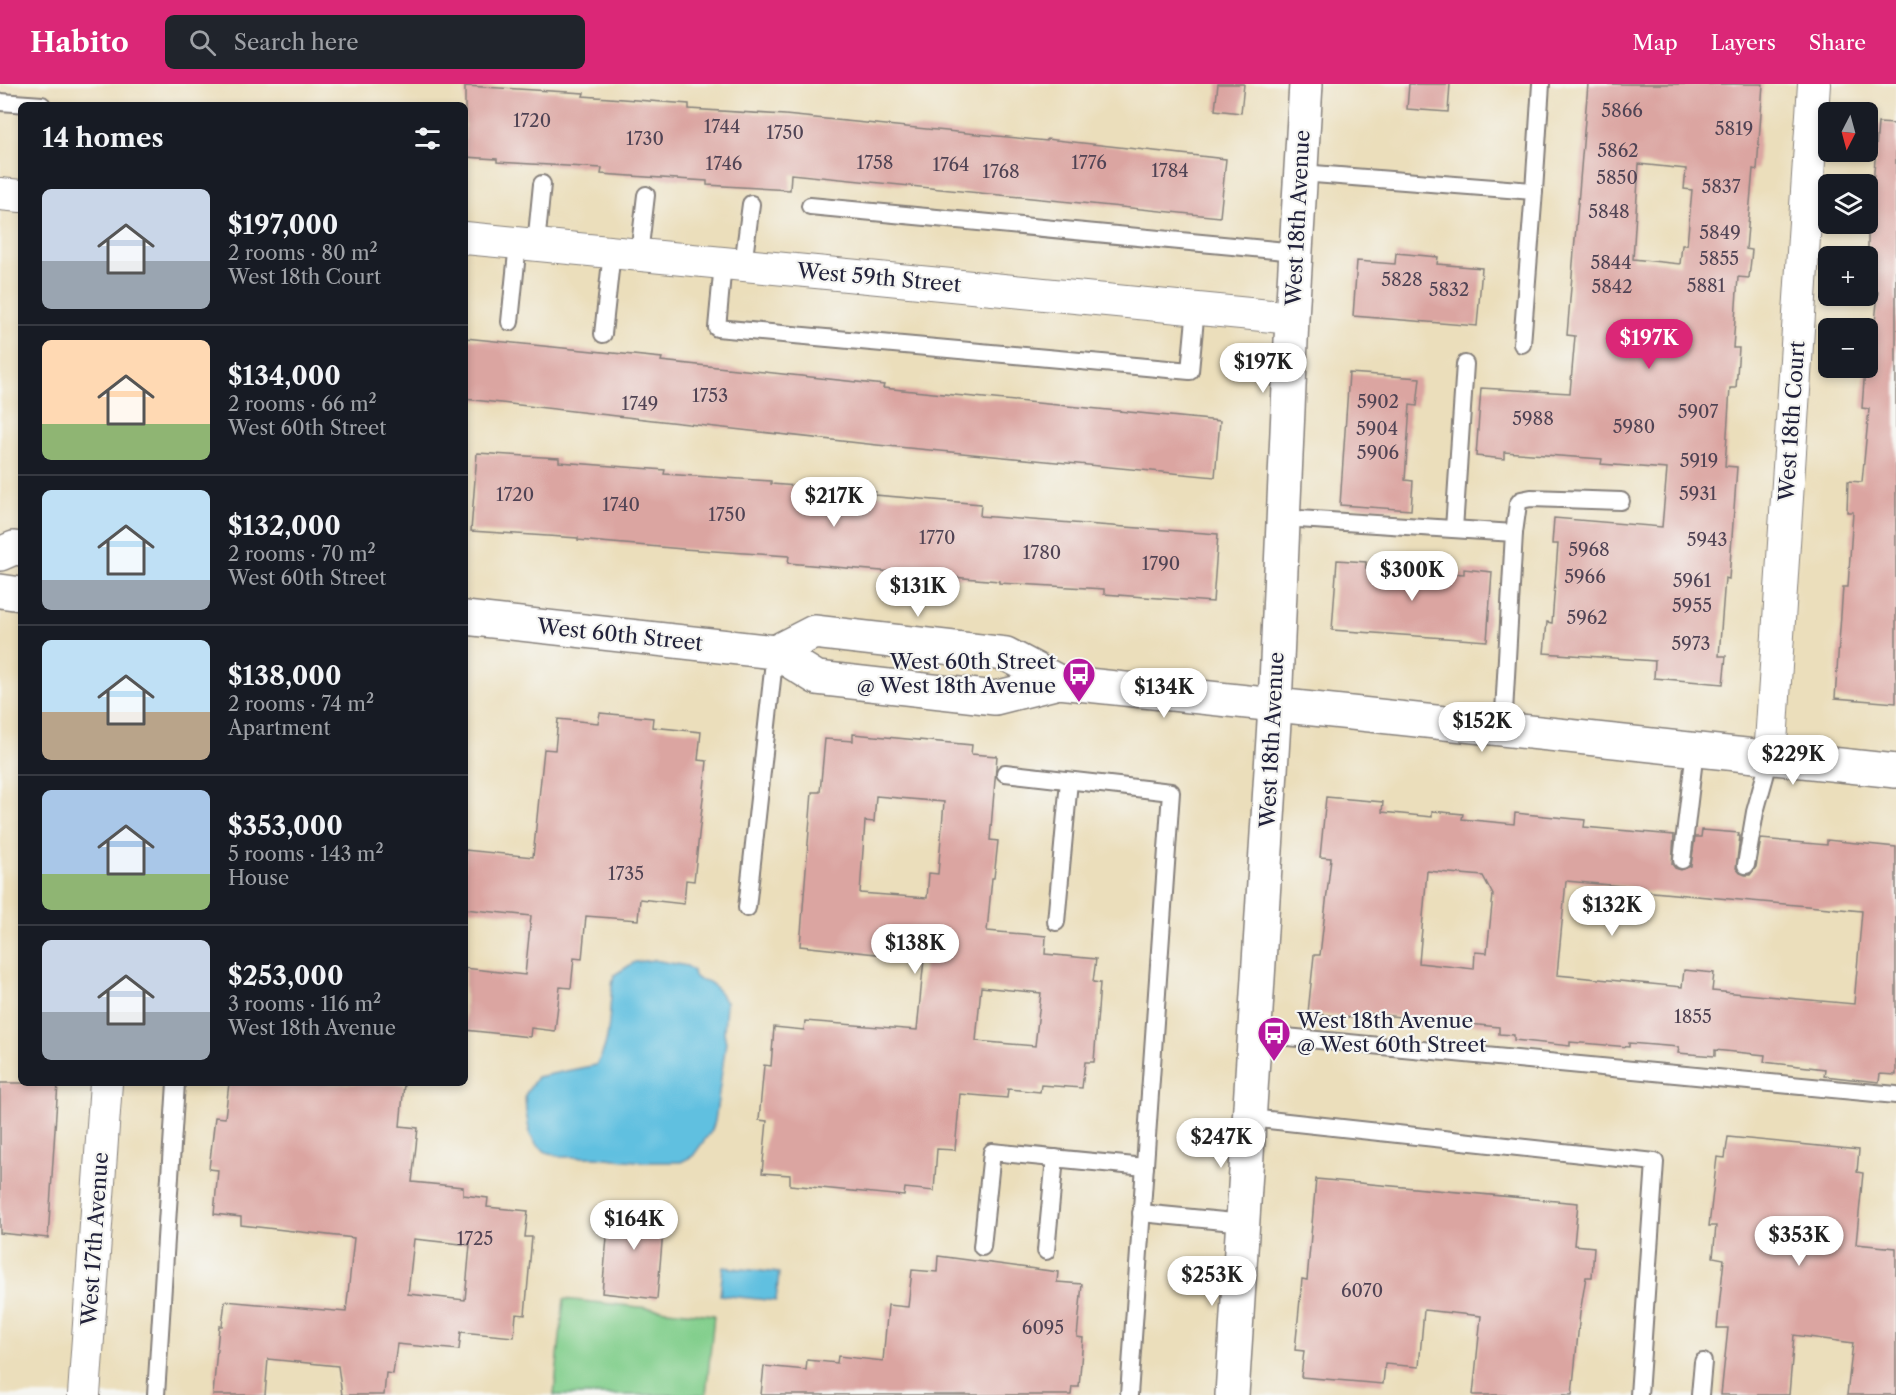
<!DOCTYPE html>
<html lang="en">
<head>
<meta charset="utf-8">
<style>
  body { margin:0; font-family:"Libre Caslon Text",serif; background:#20242c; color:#f1f3f6; height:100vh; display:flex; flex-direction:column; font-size:22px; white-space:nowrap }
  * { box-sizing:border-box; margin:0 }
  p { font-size:20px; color:#9ea1a6 }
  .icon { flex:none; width:33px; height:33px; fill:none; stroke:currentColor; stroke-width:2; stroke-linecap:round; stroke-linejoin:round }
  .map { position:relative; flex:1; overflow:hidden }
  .panel { position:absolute; left:18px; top:18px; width:450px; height:984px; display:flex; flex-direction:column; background:#171b24; border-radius:9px; box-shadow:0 3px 9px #0003 }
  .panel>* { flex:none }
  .needle { width:39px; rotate:186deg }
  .tools { position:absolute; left:1818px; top:18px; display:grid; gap:12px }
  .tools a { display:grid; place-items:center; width:60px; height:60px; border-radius:9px; background:#171b24; box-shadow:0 3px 9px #0003; font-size:30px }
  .price { position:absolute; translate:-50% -51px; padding:0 14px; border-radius:21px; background:#fff; color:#222; font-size:20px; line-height:39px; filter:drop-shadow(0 2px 3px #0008) }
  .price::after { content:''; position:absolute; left:50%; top:36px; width:18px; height:14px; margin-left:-9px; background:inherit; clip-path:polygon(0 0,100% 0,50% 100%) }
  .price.selected { background:#db2777; color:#fff }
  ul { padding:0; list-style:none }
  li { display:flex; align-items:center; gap:18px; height:150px; padding:0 24px }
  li+li { border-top:2px solid #363941 }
  li span { display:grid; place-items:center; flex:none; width:168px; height:120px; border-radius:9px; color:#555 }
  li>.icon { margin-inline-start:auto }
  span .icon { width:72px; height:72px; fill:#fffc; stroke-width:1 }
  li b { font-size:26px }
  h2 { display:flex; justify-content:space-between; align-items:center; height:72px; padding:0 24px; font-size:26px }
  header { display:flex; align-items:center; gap:36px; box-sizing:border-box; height:84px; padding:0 30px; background:#db2777; color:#fff }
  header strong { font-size:28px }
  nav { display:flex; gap:33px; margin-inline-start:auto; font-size:21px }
  .search { width:420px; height:54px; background:#20242c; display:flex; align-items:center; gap:15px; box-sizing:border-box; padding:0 21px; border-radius:9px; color:#9ea1a6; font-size:22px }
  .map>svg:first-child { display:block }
  .green { fill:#83cf8d; stroke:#527864; stroke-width:1.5 }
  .water { fill:#61c0e0; stroke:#42718e; stroke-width:1.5 }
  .building { fill:#dba5a1; fill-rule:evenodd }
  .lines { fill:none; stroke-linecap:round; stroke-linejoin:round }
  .lane-casing { stroke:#86807b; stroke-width:20 }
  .street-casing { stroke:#86807b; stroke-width:34 }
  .secondary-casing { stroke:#86807b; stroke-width:36 }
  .lane { stroke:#fff; stroke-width:16 }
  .street { stroke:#fff; stroke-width:32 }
  .secondary { stroke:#fff; stroke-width:33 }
  .labels { text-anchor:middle; stroke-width:4.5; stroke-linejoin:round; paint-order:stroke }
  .number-label { font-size:18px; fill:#504354 }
  .street-label { font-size:21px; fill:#22223b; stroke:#f6f6f2 }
  .poi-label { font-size:21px; fill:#22223b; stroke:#f6f6f2; text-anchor:end }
</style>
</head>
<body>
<header>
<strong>Habito</strong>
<div class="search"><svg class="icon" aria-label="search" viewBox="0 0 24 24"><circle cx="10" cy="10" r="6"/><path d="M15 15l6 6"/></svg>Search here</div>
<nav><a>Map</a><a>Layers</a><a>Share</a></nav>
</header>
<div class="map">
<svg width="1896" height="1311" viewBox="0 0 1896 1311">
  <rect width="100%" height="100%" fill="#f6f6f2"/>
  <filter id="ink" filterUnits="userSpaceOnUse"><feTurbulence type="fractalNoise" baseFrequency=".0167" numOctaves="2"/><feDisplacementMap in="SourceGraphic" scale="12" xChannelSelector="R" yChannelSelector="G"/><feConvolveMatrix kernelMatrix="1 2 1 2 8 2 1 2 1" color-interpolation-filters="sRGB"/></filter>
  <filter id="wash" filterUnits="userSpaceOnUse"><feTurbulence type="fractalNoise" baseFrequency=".008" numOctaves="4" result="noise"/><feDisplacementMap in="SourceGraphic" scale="24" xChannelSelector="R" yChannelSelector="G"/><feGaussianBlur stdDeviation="1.35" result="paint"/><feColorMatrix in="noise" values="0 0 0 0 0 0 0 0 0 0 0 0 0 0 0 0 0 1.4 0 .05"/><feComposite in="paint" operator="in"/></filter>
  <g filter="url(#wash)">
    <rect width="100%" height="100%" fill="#ebdebb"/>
    <path class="green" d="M564,1215l150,16 -8,80h-152z"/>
    <g class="water">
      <path d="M654,876l33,6 6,5 1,5 5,4c14,-1 19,12 27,22l-2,31 2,9 -11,79 -3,9 -19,26 -12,6h-36l-49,-5h-34l-16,-5 -10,-8 -6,-9 -4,-23 -1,-17 12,-18 59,-12c18,-26 11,-61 18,-90l21,-13z"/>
      <path d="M723,1183l56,6 -3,28 -56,-6z"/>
    </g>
    <g id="blocks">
      <g class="building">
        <path d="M1218,0h26l-3,29 -26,-3z"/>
        <path d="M1409,0h41l-2,28 -41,-3z"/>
        <path d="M1588,0h175l-6,86 -4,-1 -7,80 6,1 -3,28 -11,-1 -5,71h6l-3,40h-6l-5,78 12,1 -8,112 -4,-1 -6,78h7l-3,28 -69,-6 1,-17 -111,-8 3,-31 5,1 6,-79h-6l2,-26 108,9 5,-58 -66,-5 1,-5 -98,-7v7l-28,-3 5,-68 89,5 5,-57 -8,-1zM1639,80l47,5 -2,20 8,1 -5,55h-5l-2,19 -47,-5z"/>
        <path d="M465,2l119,7 -1,3 106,8v5l96,6 262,26v-2l179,20 -6,58 -429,-43 -1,16 -83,-5v-4l-106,-7 1,-6 -105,-6v-3l-32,-2z"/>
        <path d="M1878,39l18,1v579l-61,-5 8,-111h5l5,-75h-6l1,-31 14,1 7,-73 -7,-1 3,-40h3v-5h3l7,-71 -10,-1v-79l2,-28h3z"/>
        <path d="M1396,169l42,4 -1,7 45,4 -5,58 -124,-10 4,-55 38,3z"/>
        <path d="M465,254l197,20 -1,3 223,24 -1,3 337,33 -5,56 -338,-32 -412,-46z"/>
        <path d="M1349,289l71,5 -3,28 -7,-1 -5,75 8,1 -2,29 -71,-5z"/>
        <path d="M477,369l82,5v4l106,8 -1,4 107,7v3l105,8 -1,3 106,9 -1,12 238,18 -5,68 -109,-8v-5l-105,-6v-2l-211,-18 1,-7 -106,-7 -105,-9v-2l-107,-7z"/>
        <path d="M1337,476l29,2v6l76,6 1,-1 21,1v-5l28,3 -5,69 -155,-11z"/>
        <path d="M600,629l53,5 -1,9 49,5 -3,28 9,1 -13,120 -8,-1 -2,24 -44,-5 -2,21 -52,-4 -4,43 -8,-1 -3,30 -11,-1 -5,44 -24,-3 -1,9 -65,-7v-62l60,7 6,-59 -66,-7v-59l68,7 11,-108 11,1 3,-31 40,4z"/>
        <path d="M853,650l119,11 -1,9 26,2 -7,84 8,1 -4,37h-2l-5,53 59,5 -1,18 51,5 -3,23 7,1 -6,79h-9l-3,26 -41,-3 -1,7 -32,-3 -1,9 -47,-4 -5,56 -18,-1 -3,42 -29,-3 -1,8 -114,-11v-10l-28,-2 5,-52 -8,-1 5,-55 7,1 3,-39 30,3 1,-9 112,9 7,-71 -124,-13 12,-154h8l5,-53 28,2zM876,712l68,6 -6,72 -9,-1 -2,25 -67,-5 5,-72 9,1zM981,903l60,6 -6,53 -59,-5z"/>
        <path d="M1326,713l57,5 -1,10 50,5v-6l31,3 -1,5 52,5 1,-11 70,7 -1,7 90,8 -2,29 3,4 6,2 10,-4 4,-29h6l1,-7 37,3 -1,3h2l-4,32 4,5 5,2h5l6,-8 5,-28 66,6v-5l69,7v228l-16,-1 -1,8 -55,-6 1,-7 -61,-7 1,-7 -50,-5v6l-37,-3 1,-6 -50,-4v4l-59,-5v4l-56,-6v-5l-15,-1v-7l-51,-5v5l-30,-3v-5l-53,-6 -1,6 -56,-6 6,-58h6l11,-97 -11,-1zM1427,787l56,5 10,19 -6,58 -12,-1 -1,17 -55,-6zM1566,797l66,6 -1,3 231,21 -8,93 -142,-13 2,-18 -30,-3 -2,17 -125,-12z"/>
        <path d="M0,999h58l-10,155 -48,-5z"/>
        <path d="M229,999l175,1 -4,42 18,2 -6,54 51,5v8l25,3 -1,9 41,4 -3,26h7l-7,78 -9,-1 -2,23 -53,-5 -2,18 -62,-6 -4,30 -7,-1 -2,22h-42l-4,-29 -70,-7 -3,36h-52l6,-69h3l3,-25 121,11 8,-74 -113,-13v-8l-27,-3 4,-44 -9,-1 6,-52 10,1zM414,1155l56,6 -5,55 -57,-6z"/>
        <path d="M1728,1053l131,13 -2,22 6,1 -7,71 40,4v147h-49l6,-52 -59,-8 -5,60h-68l7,-67h-11l7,-69 -11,-2 3,-31h-7l8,-69 8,1z"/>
        <path d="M1316,1095l262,24 -4,42 20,2 -2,30h-6l-6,36 -8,82h-99l8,-79 -57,-6 -5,57 -34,-3 -2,20 -82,-7 3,-26 -9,-1 7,-71 5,1z"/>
        <path d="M610,1120l55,5 -8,90 -55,-6z"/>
        <path d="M938,1172l120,16 -1,10 25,2 -5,53 6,1 -4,49h-7l-1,8h-310l3,-29 42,4 1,-10 30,3 1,-7 45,5 5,-56 20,2 4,-37 25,2z"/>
      </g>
    </g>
  </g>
  <g filter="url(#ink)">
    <use href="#blocks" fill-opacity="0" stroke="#86807b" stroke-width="1.5"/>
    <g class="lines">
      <defs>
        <g id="lane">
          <path d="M0,18l42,3"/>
          <path d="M1301,89l233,18 -12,153"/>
          <path d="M1534,107l7,-107"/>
          <path d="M810,122l486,46"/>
          <path d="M536,161l6,-61"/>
          <path d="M639,171l7,-60"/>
          <path d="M723,179l-6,65 473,43 6,-63"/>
          <path d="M743,181l8,-61"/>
          <path d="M510,238l8,-79"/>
          <path d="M603,250l9,-82"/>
          <path d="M1283,434l231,15 -11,197"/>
          <path d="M1454,445l11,-165"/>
          <path d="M1514,449l4,-29 3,-4 10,-2 90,3"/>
          <path d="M1005,689l166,19 -42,603"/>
          <path d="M1682,776l13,-110"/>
          <path d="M1746,781l9,-53 15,-54"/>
          <path d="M747,824l28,-256"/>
          <path d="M1056,838l13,-141"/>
          <path d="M1255,950l641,61"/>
          <path d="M1250,1034l405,44 -16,233"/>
          <path d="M1141,1129l103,10"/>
          <path d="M982,1163l10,-95 153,15"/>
          <path d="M1046,1167l9,-93"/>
          <path d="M156,1311l20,-312"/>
          <path d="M1700,1311l3,-33"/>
        </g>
        <g id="street">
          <path d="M0,110l21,2"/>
          <path d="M465,154l827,80"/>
          <path d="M1770,674l44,-674"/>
          <path d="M84,1311l22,-312"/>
        </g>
        <g id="secondary">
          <path d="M0,470l14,-6 7,1"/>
          <path d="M0,507l21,3"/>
          <path d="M465,534l310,34 42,26 178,20 64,-16 837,89"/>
          <path d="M775,568l39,-20 192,22 53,28"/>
          <path d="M1232,1311l43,-689 17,-388 14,-234"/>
        </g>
      </defs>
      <use href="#lane" class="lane-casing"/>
      <use href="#street" class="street-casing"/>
      <use href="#secondary" class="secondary-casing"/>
      <use href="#lane" class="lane"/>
      <use href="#street" class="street"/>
      <use href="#secondary" class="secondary"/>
    </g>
  </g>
  <defs>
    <symbol id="bus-pin" viewBox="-11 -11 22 30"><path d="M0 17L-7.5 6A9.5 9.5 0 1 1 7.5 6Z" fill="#b5179e" stroke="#f6f6f2"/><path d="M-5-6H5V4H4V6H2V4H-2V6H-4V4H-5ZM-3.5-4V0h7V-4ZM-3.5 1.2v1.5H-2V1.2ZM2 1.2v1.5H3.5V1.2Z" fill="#fff"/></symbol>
  </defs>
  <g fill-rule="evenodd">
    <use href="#bus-pin" x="1060" y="571" width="38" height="52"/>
    <use href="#bus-pin" x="1255" y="930" width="38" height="52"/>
  </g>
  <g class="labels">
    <g class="number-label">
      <text x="1622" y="33">5866</text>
      <text x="532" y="43">1720</text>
      <text x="722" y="49">1744</text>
      <text x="1734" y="51">5819</text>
      <text x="785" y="55">1750</text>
      <text x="645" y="61">1730</text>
      <text x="1618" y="73">5862</text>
      <text x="875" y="85">1758</text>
      <text x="1089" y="85">1776</text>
      <text x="724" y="86">1746</text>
      <text x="951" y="87">1764</text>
      <text x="1170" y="93">1784</text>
      <text x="1001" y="94">1768</text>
      <text x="1617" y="100">5850</text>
      <text x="1721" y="109">5837</text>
      <text x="1609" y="134">5848</text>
      <text x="1720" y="155">5849</text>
      <text x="1719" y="181">5855</text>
      <text x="1611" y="185">5844</text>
      <text x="1402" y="202">5828</text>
      <text x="1706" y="208">5881</text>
      <text x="1612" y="209">5842</text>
      <text x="1449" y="212">5832</text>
      <text x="710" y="318">1753</text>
      <text x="1378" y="324">5902</text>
      <text x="640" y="326">1749</text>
      <text x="1698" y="334">5907</text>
      <text x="1533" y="341">5988</text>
      <text x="1634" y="349">5980</text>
      <text x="1377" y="351">5904</text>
      <text x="1378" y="375">5906</text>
      <text x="1699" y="383">5919</text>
      <text x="1698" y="416">5931</text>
      <text x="515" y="417">1720</text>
      <text x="621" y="427">1740</text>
      <text x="727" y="437">1750</text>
      <text x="937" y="460">1770</text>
      <text x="1707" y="462">5943</text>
      <text x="1589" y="472">5968</text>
      <text x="1042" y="475">1780</text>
      <text x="1161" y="486">1790</text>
      <text x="1585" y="499">5966</text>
      <text x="1692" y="503">5961</text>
      <text x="1692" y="528">5955</text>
      <text x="1587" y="540">5962</text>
      <text x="1691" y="566">5973</text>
      <text x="626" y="796">1735</text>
      <text x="1693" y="939">1855</text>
      <text x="475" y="1161">1725</text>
      <text x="1362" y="1213">6070</text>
      <text x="1043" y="1250">6095</text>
    </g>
    <g class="street-label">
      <text transform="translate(1298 134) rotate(-87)" y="7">West 18th Avenue</text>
      <text transform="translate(879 194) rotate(5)" y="7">West 59th Street</text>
      <text transform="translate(1792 337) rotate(-86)" y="7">West 18th Court</text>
      <text transform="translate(620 551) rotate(6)" y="7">West 60th Street</text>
      <text transform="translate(1272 656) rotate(-87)" y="7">West 18th Avenue</text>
      <text transform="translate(95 1155) rotate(-86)" y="7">West 17th Avenue</text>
    </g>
    <g class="poi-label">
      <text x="1056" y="585">West 60th Street<tspan x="1056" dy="24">@ West 18th Avenue</tspan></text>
      <text x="1297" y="944" text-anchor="start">West 18th Avenue<tspan x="1297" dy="24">@ West 60th Street</tspan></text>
    </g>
  </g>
</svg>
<div class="tools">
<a><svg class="needle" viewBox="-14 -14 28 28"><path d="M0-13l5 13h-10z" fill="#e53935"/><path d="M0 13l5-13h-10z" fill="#9ea1a6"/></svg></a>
<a><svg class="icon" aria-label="layers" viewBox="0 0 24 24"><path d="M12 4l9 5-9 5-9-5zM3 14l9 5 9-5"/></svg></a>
<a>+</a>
<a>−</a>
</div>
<b class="price selected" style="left:1649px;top:286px">$197K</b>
<b class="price" style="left:1263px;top:310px">$197K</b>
<b class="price" style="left:834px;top:444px">$217K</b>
<b class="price" style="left:1412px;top:518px">$300K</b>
<b class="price" style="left:918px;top:534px">$131K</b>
<b class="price" style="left:1164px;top:635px">$134K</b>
<b class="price" style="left:1482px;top:669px">$152K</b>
<b class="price" style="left:1793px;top:702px">$229K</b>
<b class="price" style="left:1612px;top:853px">$132K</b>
<b class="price" style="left:915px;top:891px">$138K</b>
<b class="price" style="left:1221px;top:1085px">$247K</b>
<b class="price" style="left:634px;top:1167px">$164K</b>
<b class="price" style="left:1799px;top:1183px">$353K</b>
<b class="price" style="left:1212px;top:1223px">$253K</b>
<section class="panel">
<h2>14 homes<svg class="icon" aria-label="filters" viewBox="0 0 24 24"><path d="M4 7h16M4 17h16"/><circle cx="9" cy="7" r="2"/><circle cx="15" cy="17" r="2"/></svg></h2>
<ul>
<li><span style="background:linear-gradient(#c9d6e8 60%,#9aa5b1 0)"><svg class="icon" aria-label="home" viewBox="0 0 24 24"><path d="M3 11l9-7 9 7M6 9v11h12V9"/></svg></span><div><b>$197,000</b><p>2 rooms · 80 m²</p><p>West 18th Court</p></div></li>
<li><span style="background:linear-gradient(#ffd9b3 70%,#8fb573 0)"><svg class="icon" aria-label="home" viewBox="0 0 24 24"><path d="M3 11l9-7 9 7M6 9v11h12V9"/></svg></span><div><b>$134,000</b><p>2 rooms · 66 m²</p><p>West 60th Street</p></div></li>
<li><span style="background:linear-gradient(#bfe0f5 75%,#9aa5b1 0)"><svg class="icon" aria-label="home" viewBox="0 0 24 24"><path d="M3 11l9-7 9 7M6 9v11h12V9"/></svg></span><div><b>$132,000</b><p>2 rooms · 70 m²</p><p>West 60th Street</p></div></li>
<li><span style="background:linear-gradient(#bfe0f5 60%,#b9a48a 0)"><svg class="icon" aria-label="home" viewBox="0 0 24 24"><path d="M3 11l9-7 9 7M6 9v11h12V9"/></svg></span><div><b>$138,000</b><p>2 rooms · 74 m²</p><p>Apartment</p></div></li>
<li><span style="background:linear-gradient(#a9c7e8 70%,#8fb573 0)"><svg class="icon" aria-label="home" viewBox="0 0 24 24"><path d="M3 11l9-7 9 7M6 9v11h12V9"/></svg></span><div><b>$353,000</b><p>5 rooms · 143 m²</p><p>House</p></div></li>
<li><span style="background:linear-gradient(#c9d6e8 60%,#9aa5b1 0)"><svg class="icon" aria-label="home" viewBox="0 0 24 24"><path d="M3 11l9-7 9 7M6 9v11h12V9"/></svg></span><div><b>$253,000</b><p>3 rooms · 116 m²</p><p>West 18th Avenue</p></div></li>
</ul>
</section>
</div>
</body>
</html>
